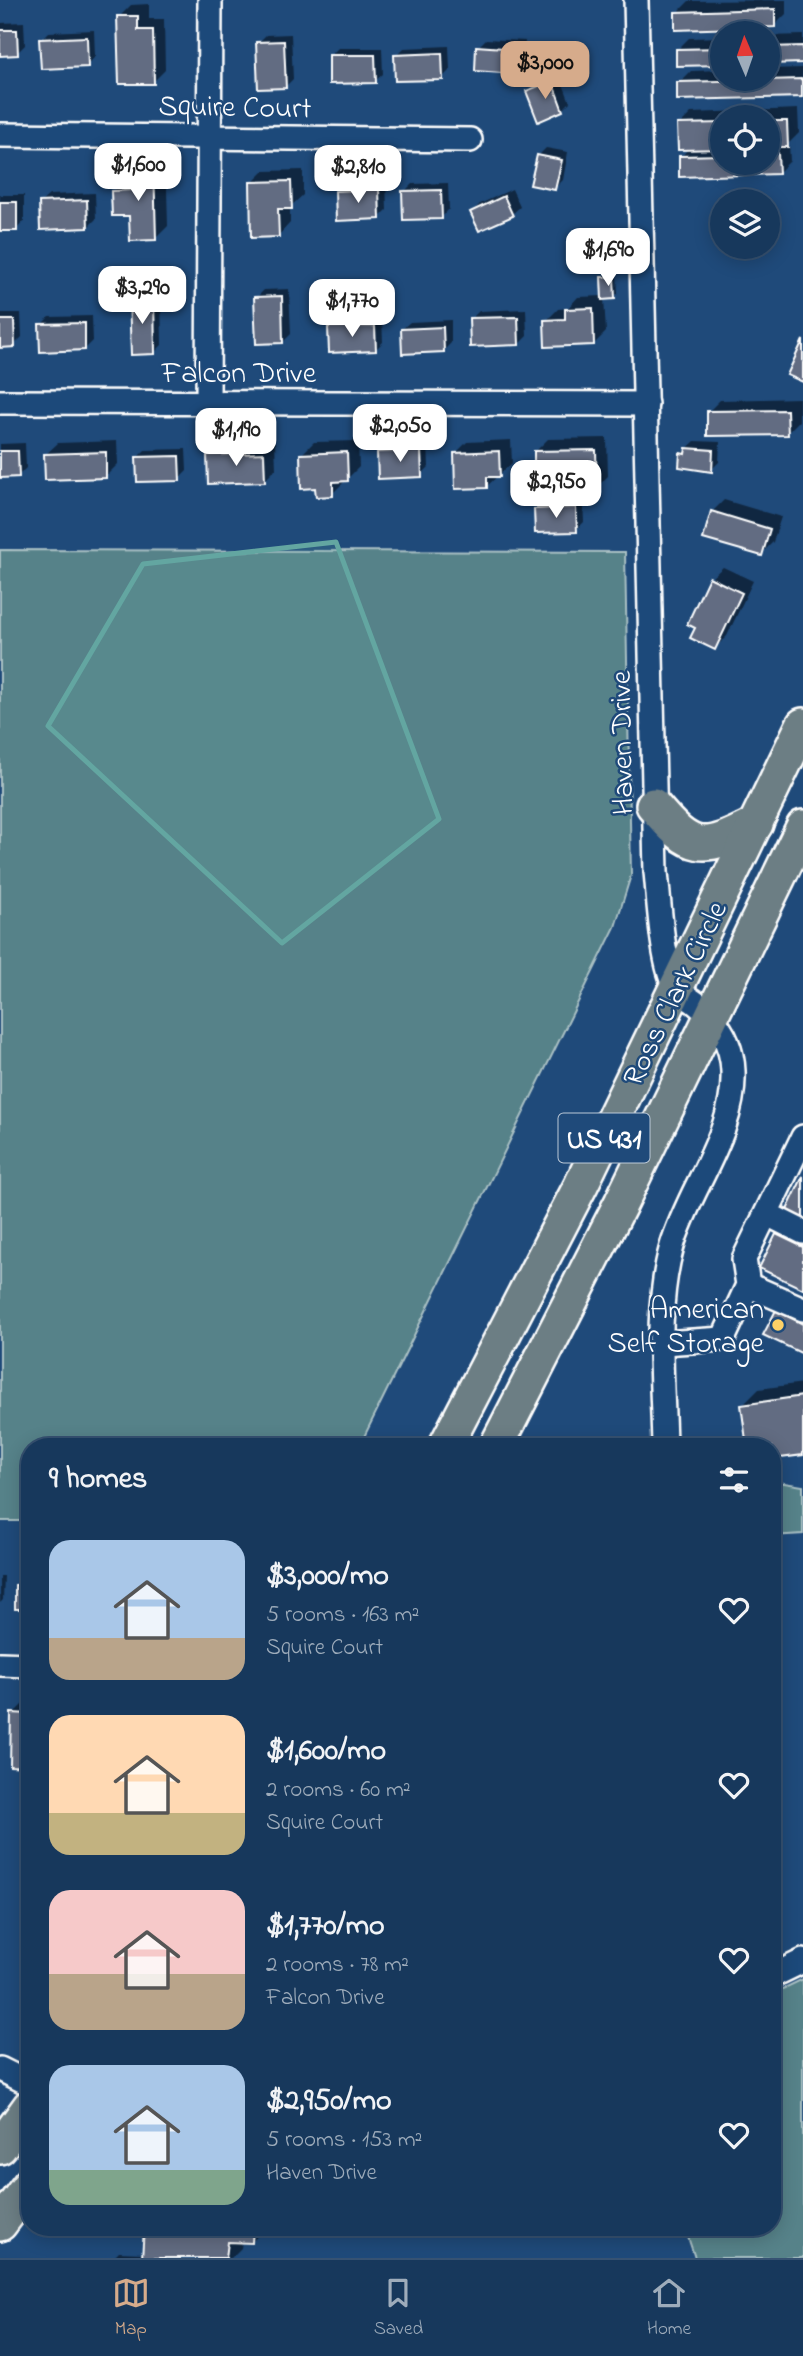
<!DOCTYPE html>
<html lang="en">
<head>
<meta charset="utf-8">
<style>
  body { margin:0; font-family:"Indie Flower",sans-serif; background:#244365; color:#f1f3f6; height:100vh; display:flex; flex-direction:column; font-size:26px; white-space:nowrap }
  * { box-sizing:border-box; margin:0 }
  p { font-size:23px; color:#9eacbb }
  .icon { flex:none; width:38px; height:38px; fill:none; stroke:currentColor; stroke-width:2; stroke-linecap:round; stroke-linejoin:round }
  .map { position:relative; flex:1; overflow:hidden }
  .side { position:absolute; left:21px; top:1438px; width:760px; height:798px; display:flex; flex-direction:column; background:#17385c; border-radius:28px; box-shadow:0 4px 18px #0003,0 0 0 2px #365272 }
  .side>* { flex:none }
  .needle { width:46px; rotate:358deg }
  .fabs { position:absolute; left:710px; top:21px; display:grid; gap:14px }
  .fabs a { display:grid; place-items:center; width:70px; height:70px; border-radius:50%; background:#17385c; box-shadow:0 4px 18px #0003,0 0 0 2px #365272; font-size:35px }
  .price { position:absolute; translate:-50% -60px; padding:0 16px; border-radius:14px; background:#fff; color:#222; font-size:23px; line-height:46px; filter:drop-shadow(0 2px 4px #0008) }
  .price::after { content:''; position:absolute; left:50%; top:42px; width:21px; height:16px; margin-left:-10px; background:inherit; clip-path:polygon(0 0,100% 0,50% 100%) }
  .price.selected { background:#d6ab8b; color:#111 }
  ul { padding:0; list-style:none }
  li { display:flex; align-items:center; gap:21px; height:175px; padding:0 28px }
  li span { display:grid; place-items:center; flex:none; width:196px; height:140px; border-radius:21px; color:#555 }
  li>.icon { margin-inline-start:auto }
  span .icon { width:84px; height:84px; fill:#fffc; stroke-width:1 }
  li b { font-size:30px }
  h2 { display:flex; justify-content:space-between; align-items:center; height:84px; padding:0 28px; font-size:30px }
  .tab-bar { display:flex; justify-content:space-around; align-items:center; height:98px; border-top:2px solid #365272; background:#17385c; font-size:19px; color:#9eacbb }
  .tab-bar a { display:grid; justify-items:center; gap:4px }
  .tab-bar .selected { color:#d6ab8b }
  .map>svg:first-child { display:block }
  .green { fill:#568289; stroke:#aac0c4; stroke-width:2 }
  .shadow { fill:#0007; fill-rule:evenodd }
  .building { fill:#626c82; stroke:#fff; stroke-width:2 }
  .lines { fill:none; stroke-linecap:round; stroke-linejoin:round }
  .minor-casing { stroke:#fff; stroke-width:28 }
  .highway-casing { stroke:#fff; stroke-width:38 }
  .minor { stroke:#1f4a7a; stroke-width:23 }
  .highway { stroke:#6c7e84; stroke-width:33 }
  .marked { fill:#63a6a1; fill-opacity:0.2; stroke:#63a6a1; stroke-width:5; stroke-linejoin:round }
  .poi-dot { fill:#ffd166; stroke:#1f4a7a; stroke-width:2.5 }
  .labels { text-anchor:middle; stroke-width:5; stroke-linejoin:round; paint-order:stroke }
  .shield { fill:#1f4a7a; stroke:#bcc9d7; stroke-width:2 }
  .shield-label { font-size:28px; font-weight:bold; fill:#fff }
  .street-label { font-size:30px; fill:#fff; stroke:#1f4a7a }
  .poi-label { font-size:30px; fill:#fff; stroke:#1f4a7a; text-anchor:end }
</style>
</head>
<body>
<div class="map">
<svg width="803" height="2258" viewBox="0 0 803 2258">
  <rect width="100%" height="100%" fill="#1f4a7a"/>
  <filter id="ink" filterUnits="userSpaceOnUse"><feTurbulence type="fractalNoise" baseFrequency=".0143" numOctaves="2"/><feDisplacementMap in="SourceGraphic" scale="14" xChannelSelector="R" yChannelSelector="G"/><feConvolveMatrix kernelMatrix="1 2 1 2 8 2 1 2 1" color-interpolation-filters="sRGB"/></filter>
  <g filter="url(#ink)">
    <g class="green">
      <path d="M0,550l625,2 6,323 -16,52 -256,520h-329v74h-30z"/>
      <path d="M772,1481l31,5v48l-31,2z"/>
      <path d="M803,1979v279h-108l-10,-30h87v-234z"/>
    </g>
    <g class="shadow">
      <path d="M786,0v14l-12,12 -97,-13 12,-12z"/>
      <path d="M149,4v15h15l1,51 -12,12 -34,-65 12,-12z"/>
      <path d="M24,22l1,23 -8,8 -17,1v-31z"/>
      <path d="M94,30l1,27 -8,8 -46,-25 8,-8z"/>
      <path d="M291,34l2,45 -8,8 -27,-44 8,-8z"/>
      <path d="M803,35v26l-35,1v-26z"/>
      <path d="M723,37v26l-46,-13 12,-12z"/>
      <path d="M486,39l39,2 -2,23 -7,8 -38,-25z"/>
      <path d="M449,46l1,24 -8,8 -46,-22 8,-8z"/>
      <path d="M338,48h44l1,26 -8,7 -45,-25z"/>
      <path d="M803,68l-2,27 -122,-12 12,-12 32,-1v9h45v-10z"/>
      <path d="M559,74l11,28 -8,8 -34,-19 8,-8z"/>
      <path d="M798,109l1,24 -10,10 1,18 -12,12 -97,-16 8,-9 -10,-23 12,-12zM723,117h45v46h-45z"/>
      <path d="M546,148l22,4 -5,28 -8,8 -17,-32z"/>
      <path d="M166,152l2,74 -12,12 -43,-46 12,-12h7l-1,-15 12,-12z"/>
      <path d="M303,170v25l-13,12v16l-12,13 -26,-53 12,-12z"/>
      <path d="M386,182l1,28 -8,8 -42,-27 8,-8z"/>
      <path d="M448,183l1,26 -7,8 -38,-25 8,-8z"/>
      <path d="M512,189l8,18 -8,7 -32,15 -8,-17 8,-8z"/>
      <path d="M95,193l1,26 -8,8 -47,-25 8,-7z"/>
      <path d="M0,195h24v26l-7,8h-17z"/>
      <path d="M606,274h11l1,20 -14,4 2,34 -12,12 -48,-23 12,-12 10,-1 10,-11 25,-1 -1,-18z"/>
      <path d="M289,289l2,45 -8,8 -27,-44 8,-8z"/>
      <path d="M161,290l1,55 -7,7 -24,-54 8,-7z"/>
      <path d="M526,309l1,27 -8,8 -48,-25 8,-8z"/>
      <path d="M0,313h21l1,24 -8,8 -14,1z"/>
      <path d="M92,316l1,25 -8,8 -44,-24 8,-8z"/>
      <path d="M382,319l1,23 -8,8 -45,-22 7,-8z"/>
      <path d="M451,320v23l-7,7 -42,-21 8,-7z"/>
      <path d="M799,398v23l-12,12 -79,-21 12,-12z"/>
      <path d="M607,438l1,38 -12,12 -47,-14 -13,-23 12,-12z"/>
      <path d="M511,440l1,23 -25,23 -32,-32 12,-12z"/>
      <path d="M117,441l1,23 -12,12 -61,-21 13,-12z"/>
      <path d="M358,441l1,26 -27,27 -15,-8 -15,-32 12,-12z"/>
      <path d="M695,441l25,1 -1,20 -8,8 -30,-16z"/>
      <path d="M275,442l1,27 -12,12 -55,-26 12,-12z"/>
      <path d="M25,443l1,25 -8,8h-18v-32z"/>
      <path d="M428,443l1,24 -8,8 -43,-23 8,-8z"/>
      <path d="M186,449l1,22 -8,8 -42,-21 8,-8z"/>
      <path d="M583,500l1,22 -8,8 -40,-20 8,-8z"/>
      <path d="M724,500l57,17 -8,25 -12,12 -49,-42z"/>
      <path d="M723,567l30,14 -26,55 -12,12 -4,-70z"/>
      <path d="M793,1219l10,5v63l-26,-52z"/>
      <path d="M785,1304l18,8v39l-26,-40z"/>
      <path d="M803,1383v70l-31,4v-10h-23l-6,-42 16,-16z"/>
      <path d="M0,1576h4l-1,24 -3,3z"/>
      <path d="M30,1577v30l-13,-21 7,-8z"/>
      <path d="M29,1698h1v67l-17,-51z"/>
      <path d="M146,2228h119l-13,14 -10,-1 -1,7 -10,10h-118l6,-6 25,1z"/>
    </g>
    <g class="building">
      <path d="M775,9v18l-100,3v-18z"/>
      <path d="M117,16h21v14h15l1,54h-35z"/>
      <path d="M0,30h17l1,25 -18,1z"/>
      <path d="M87,37l1,30 -47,2 -2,-30z"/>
      <path d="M284,41l2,47 -28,1 -2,-47z"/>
      <path d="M476,46l42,3 -2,25 -41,-3z"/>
      <path d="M803,46v17l-35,1v-17z"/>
      <path d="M723,48v17l-47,1v-17z"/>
      <path d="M442,53l1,27 -48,1 -1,-26z"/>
      <path d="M329,55h46l1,28 -47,1z"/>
      <path d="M802,79v18l-125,3v-18z"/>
      <path d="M552,81l11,30 -25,11 -12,-31z"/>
      <path d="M768,121h19l1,26h-20z"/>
      <path d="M723,123v26l-45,1 -1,-26z"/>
      <path d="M768,153h10l1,21 -100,3v-21l44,-1v8h45z"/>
      <path d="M537,155l25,5 -7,30 -25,-5z"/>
      <path d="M154,163l2,77 -26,1 -1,-25h-17l-1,-25 19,-1v-26z"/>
      <path d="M291,181l1,28h-14l1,28 -28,1 -1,-56z"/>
      <path d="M379,189l1,30 -44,2 -1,-30z"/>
      <path d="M441,190l1,29 -39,1 -1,-29z"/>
      <path d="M504,196l9,20 -34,15 -9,-19z"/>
      <path d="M87,200l1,28 -48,2 -1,-28z"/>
      <rect x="0" y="202" width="17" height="29"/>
      <path d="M601,277h13l1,22 -13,1z"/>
      <path d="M282,296l1,47 -27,1 -2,-47z"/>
      <path d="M154,297l1,57 -24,1 -2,-57z"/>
      <path d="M593,308l1,37 -49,2 -1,-27 21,-1v-10z"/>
      <path d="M518,317l1,28 -49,2 -1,-29z"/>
      <path d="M0,320h14l1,27 -15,1z"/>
      <path d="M85,323v27l-45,2 -1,-28z"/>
      <path d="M375,326l1,25 -47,2 -1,-26z"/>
      <path d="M443,327l1,25 -42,2 -1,-25z"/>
      <path d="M803,340v42l-16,-7z"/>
      <path d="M787,410l1,25 -81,1v-25z"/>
      <path d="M686,448l27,2 -1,22 -33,-5 1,-14 5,1z"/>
      <path d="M421,450l1,27 -44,2 -1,-27z"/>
      <path d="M596,450l1,40h-49v-15h-14v-24z"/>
      <path d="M0,451h18l1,26 -19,1z"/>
      <path d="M499,451l1,26h-13v11l-32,1 -1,-36z"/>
      <path d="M106,452v26l-61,2 -1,-26z"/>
      <path d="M347,452l1,29 -15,1v14l-17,1 -1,-9 -14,1 -1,-35z"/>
      <path d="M264,453l1,29 -57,2 -1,-29z"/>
      <path d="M179,456l1,25 -43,1 -1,-25z"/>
      <path d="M576,507l1,25 -42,1 -1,-24z"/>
      <path d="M711,511l59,18 -8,27 -59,-17z"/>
      <path d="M709,577l33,16 -27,57 -25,-12 5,-10 -8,-4z"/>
      <path d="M803,1176v44l-17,-8z"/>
      <path d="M776,1234l27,13v42l-44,-21z"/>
      <path d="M776,1310l27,14v30l-40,-19z"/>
      <path d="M803,1396v59l-31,4v-12h-25l-6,-42z"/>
      <path d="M30,1584v25h-15v-24z"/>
      <path d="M11,1713l19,1v53l-20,-1z"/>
      <path d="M144,2228h109l-1,15 -24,-1 -2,16h-84z"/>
    </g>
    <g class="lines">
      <defs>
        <g id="minor">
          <path d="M636,0l20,872c3,28 6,94 20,116 4,6 15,11 21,16 22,18 35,39 36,67 3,62 -44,117 -61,175 -18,63 -9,136 -8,201"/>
          <path d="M0,135l470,5"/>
          <path d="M0,402l646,2"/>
          <path d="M208,403l2,-403"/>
          <path d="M767,1214l36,18"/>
          <path d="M748,1285l55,24"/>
          <path d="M663,1343l60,-4 25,-54 -4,-26 59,-122"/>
          <path d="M0,1664l30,1"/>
          <path d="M772,1976l31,-15"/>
          <path d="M0,2069l30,15"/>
        </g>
        <g id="highway">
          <path d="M653,805c39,47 49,47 103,19"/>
          <path d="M445,1447l136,-262 222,-460"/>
          <path d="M496,1447l125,-244 182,-376"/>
          <path d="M0,2147l30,-41"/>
          <path d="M0,2224l30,-40"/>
        </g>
      </defs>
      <use href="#minor" class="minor-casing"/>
      <use href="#highway" class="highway-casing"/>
      <use href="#minor" class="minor"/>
      <use href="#highway" class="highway"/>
    </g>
  </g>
  <path class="marked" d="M336,542l103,277 -157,124 -234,-217 95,-162z"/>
  <circle class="poi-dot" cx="778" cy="1325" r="7"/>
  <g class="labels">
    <rect class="shield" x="558.5" y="1113.5" width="91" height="49" rx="5"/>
    <g class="shield-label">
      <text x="604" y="1148">US 431</text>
    </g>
    <g class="street-label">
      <text transform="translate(235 106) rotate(1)" y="10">Squire Court</text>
      <text x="239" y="382">Falcon Drive</text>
      <text transform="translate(621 743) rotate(-91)" y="10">Haven Drive</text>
      <text transform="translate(674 993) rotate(-64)" y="10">Ross Clark Circle</text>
    </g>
    <g class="poi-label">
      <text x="764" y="1318">American<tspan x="764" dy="34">Self Storage</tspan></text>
    </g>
  </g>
</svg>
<div class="fabs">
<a><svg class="needle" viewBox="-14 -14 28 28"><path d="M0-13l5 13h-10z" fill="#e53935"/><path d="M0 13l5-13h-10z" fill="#9eacbb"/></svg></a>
<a><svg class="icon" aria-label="locate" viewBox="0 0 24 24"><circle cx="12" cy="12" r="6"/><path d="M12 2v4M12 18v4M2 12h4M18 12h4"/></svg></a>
<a><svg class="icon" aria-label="layers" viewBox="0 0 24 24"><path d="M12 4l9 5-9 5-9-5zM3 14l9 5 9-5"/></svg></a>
</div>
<b class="price selected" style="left:545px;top:101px">$3,000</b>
<b class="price" style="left:138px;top:203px">$1,600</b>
<b class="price" style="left:358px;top:205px">$2,810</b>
<b class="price" style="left:608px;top:288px">$1,690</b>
<b class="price" style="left:142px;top:326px">$3,290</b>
<b class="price" style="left:352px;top:339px">$1,770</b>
<b class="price" style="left:400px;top:464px">$2,050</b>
<b class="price" style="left:236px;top:468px">$1,190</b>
<b class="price" style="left:556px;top:520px">$2,950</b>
<section class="side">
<h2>9 homes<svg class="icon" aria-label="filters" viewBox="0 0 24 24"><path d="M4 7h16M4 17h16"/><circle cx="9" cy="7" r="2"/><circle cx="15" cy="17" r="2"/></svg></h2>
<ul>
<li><span style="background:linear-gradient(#a9c7e8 70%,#b9a48a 0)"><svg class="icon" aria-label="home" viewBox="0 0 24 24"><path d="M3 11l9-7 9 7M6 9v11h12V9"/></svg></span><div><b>$3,000/mo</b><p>5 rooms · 163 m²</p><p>Squire Court</p></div><svg class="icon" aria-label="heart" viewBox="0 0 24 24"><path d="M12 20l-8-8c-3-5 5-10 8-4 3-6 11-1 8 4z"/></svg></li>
<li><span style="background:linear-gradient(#ffd9b3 70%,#c2b280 0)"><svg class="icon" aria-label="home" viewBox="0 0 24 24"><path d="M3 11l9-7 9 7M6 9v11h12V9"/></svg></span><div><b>$1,600/mo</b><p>2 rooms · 60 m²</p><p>Squire Court</p></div><svg class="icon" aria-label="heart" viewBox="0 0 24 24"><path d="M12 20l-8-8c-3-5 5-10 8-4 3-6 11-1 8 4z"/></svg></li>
<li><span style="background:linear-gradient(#f6c9c9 60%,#b9a48a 0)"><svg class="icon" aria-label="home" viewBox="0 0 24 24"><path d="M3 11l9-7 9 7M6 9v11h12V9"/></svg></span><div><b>$1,770/mo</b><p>2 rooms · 78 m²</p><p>Falcon Drive</p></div><svg class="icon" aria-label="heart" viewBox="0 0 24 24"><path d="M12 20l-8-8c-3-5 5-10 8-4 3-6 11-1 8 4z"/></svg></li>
<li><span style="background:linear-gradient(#a9c7e8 75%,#7fa58c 0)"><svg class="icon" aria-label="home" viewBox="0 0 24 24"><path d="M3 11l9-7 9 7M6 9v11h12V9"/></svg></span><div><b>$2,950/mo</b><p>5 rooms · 153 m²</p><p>Haven Drive</p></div><svg class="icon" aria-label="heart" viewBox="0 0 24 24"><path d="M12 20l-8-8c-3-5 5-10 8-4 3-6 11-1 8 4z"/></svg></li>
</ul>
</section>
</div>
<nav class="tab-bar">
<a class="selected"><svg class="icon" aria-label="map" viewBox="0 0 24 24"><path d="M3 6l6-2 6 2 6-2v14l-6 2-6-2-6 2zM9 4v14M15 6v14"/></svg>Map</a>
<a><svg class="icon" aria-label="saved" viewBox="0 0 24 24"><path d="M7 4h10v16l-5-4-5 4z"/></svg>Saved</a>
<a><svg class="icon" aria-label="home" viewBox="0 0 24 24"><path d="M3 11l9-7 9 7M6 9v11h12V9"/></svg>Home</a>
</nav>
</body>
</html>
